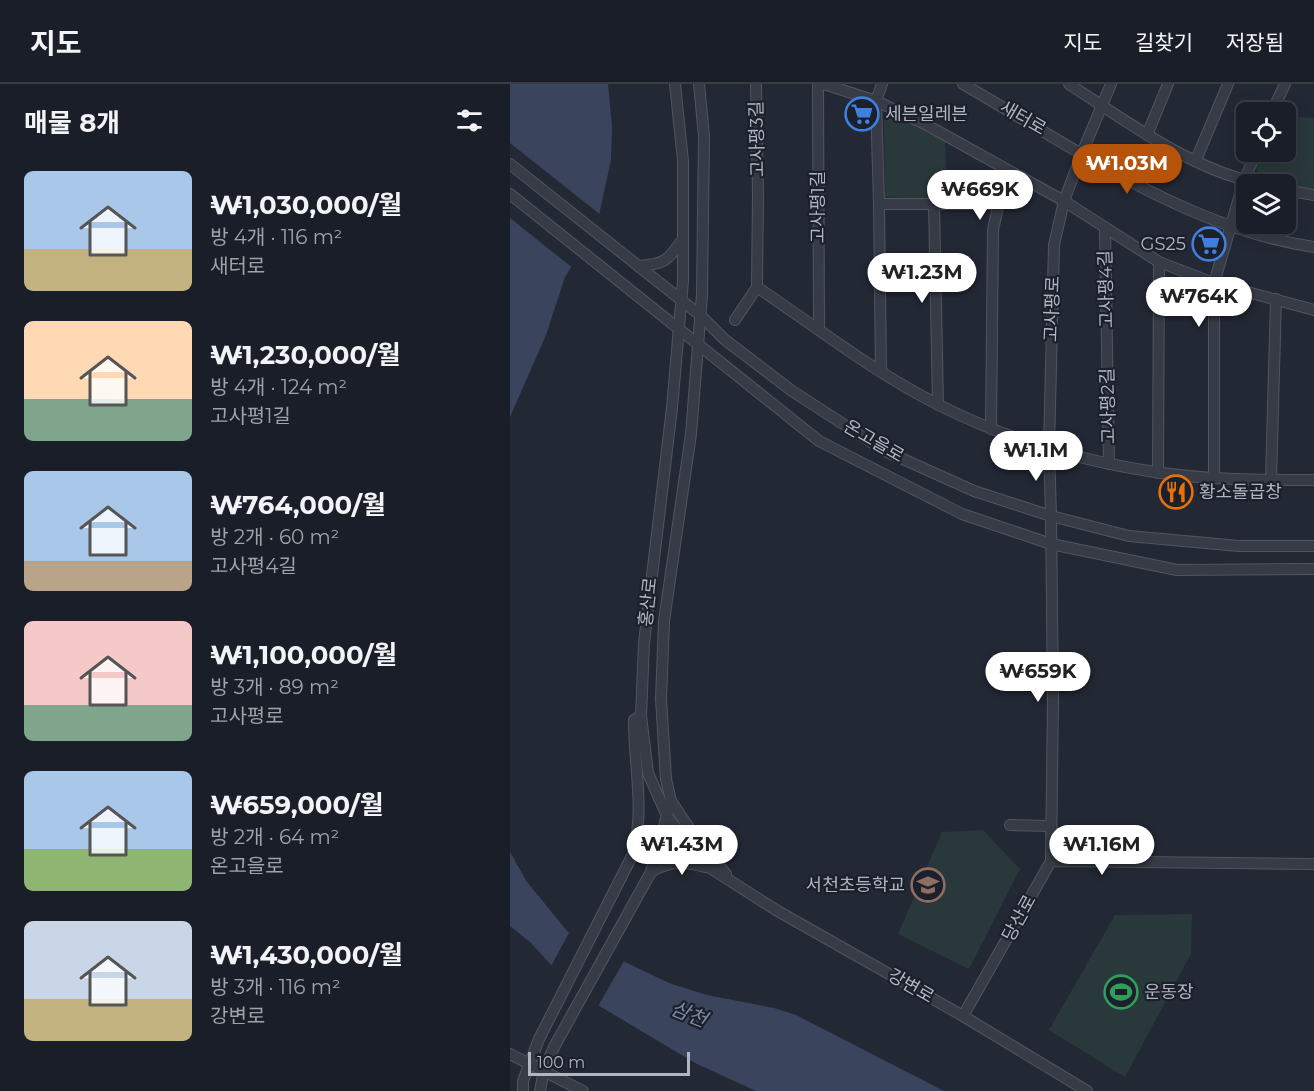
<!DOCTYPE html>
<html lang="ko">
<head>
<meta charset="utf-8">
<style>
  body { margin:0; font-family:Montserrat,"Noto Sans KR",sans-serif; background:#232730; color:#f1f3f6; height:100vh; display:flex; flex-direction:column; font-size:22px; white-space:nowrap }
  * { box-sizing:border-box; margin:0 }
  p { font-size:20px; color:#9fa2a8 }
  .icon { flex:none; width:33px; height:33px; fill:none; stroke:currentColor; stroke-width:2; stroke-linecap:round; stroke-linejoin:round }
  .map { position:relative; flex:1; overflow:hidden }
  .side { display:flex; flex-direction:column; background:#1a1e28; width:510px }
  .side>* { flex:none }
  .controls { position:absolute; left:726px; top:18px; display:grid; gap:12px }
  .controls a { display:grid; place-items:center; width:60px; height:60px; border-radius:9px; background:#1a1e28; box-shadow:0 3px 15px #0003,0 0 0 2px #383c45; font-size:30px }
  .scale { position:absolute; left:18px; bottom:15px; width:162px; box-sizing:border-box; padding-left:6px; border:3px solid #b1b5c2; border-top:0; font-size:16px; line-height:21px; white-space:nowrap; color:#b1b5c2; -webkit-text-stroke:4px #1c202b; paint-order:stroke }
  .price { position:absolute; translate:-50% -51px; padding:0 14px; border-radius:21px; background:#fff; color:#222; font-size:20px; line-height:39px; filter:drop-shadow(0 2px 3px #0008) }
  .price::after { content:''; position:absolute; left:50%; top:36px; width:18px; height:14px; margin-left:-9px; background:inherit; clip-path:polygon(0 0,100% 0,50% 100%) }
  .price.active { background:#b45309; color:#fff }
  ul { padding:0; list-style:none }
  li { display:flex; align-items:center; gap:18px; height:150px; padding:0 24px }
  li span { display:grid; place-items:center; flex:none; width:168px; height:120px; border-radius:9px; color:#555 }
  li>.icon { margin-inline-start:auto }
  span .icon { width:72px; height:72px; fill:#fffc; stroke-width:1 }
  li b { font-size:26px }
  h2 { display:flex; justify-content:space-between; align-items:center; height:72px; padding:0 24px; font-size:26px }
  header { display:flex; align-items:center; gap:36px; box-sizing:border-box; height:84px; padding:0 30px; background:#1a1e28; border-bottom:2px solid #383c45 }
  header strong { font-size:28px }
  nav { display:flex; gap:33px; margin-inline-start:auto; font-size:21px }
  main { display:flex; flex:1; min-height:0 }
  .map>svg:first-child { display:block }
  .green { fill:#29383a }
  .water { fill:#3a445c }
  .pier { fill:#232835 }
  .lines { fill:none; stroke-linecap:round; stroke-linejoin:round }
  .minor-casing { stroke:#515561; stroke-width:12 }
  .minor { stroke:#363b46; stroke-width:10 }
  .labels { text-anchor:middle; stroke-width:4.5; stroke-linejoin:round; paint-order:stroke }
  .poi-label { font-size:18px; fill:#b1b5c2; stroke:#1c202b; text-anchor:start }
  .street-label { font-size:18px; fill:#b1b5c2; stroke:#1c202b }
  .water-label { font-size:20px; font-style:italic; fill:#7c89a7; stroke:#1c202b }
</style>
</head>
<body>
<header>
<strong>지도</strong>
<nav><a>지도</a><a>길찾기</a><a>저장됨</a></nav>
</header>
<main>
<section class="side">
<h2>매물 8개<svg class="icon" aria-label="filters" viewBox="0 0 24 24"><path d="M4 7h16M4 17h16"/><circle cx="9" cy="7" r="2"/><circle cx="15" cy="17" r="2"/></svg></h2>
<ul>
<li><span style="background:linear-gradient(#a9c7e8 65%,#c2b280 0)"><svg class="icon" aria-label="home" viewBox="0 0 24 24"><path d="M3 11l9-7 9 7M6 9v11h12V9"/></svg></span><div><b>₩1,030,000/월</b><p>방 4개 · 116 m²</p><p>새터로</p></div></li>
<li><span style="background:linear-gradient(#ffd9b3 65%,#7fa58c 0)"><svg class="icon" aria-label="home" viewBox="0 0 24 24"><path d="M3 11l9-7 9 7M6 9v11h12V9"/></svg></span><div><b>₩1,230,000/월</b><p>방 4개 · 124 m²</p><p>고사평1길</p></div></li>
<li><span style="background:linear-gradient(#a9c7e8 75%,#b9a48a 0)"><svg class="icon" aria-label="home" viewBox="0 0 24 24"><path d="M3 11l9-7 9 7M6 9v11h12V9"/></svg></span><div><b>₩764,000/월</b><p>방 2개 · 60 m²</p><p>고사평4길</p></div></li>
<li><span style="background:linear-gradient(#f6c9c9 70%,#7fa58c 0)"><svg class="icon" aria-label="home" viewBox="0 0 24 24"><path d="M3 11l9-7 9 7M6 9v11h12V9"/></svg></span><div><b>₩1,100,000/월</b><p>방 3개 · 89 m²</p><p>고사평로</p></div></li>
<li><span style="background:linear-gradient(#a9c7e8 65%,#8fb573 0)"><svg class="icon" aria-label="home" viewBox="0 0 24 24"><path d="M3 11l9-7 9 7M6 9v11h12V9"/></svg></span><div><b>₩659,000/월</b><p>방 2개 · 64 m²</p><p>온고을로</p></div></li>
<li><span style="background:linear-gradient(#c9d6e8 65%,#c2b280 0)"><svg class="icon" aria-label="home" viewBox="0 0 24 24"><path d="M3 11l9-7 9 7M6 9v11h12V9"/></svg></span><div><b>₩1,430,000/월</b><p>방 3개 · 116 m²</p><p>강변로</p></div></li>
</ul>
</section>
<div class="map">
<svg width="804" height="1007" viewBox="0 0 804 1007">
  <rect width="100%" height="100%" fill="#232835"/>
  <g class="green">
    <path d="M383,28l52,29 3,59 -63,-3 -1,-76z"/>
    <path d="M776,32l28,2v72l-53,-11 -6,-13 5,-14h26z"/>
    <path d="M473,746l37,39 -51,100 -71,-35 44,-102z"/>
    <path d="M682,830l-1,40 -66,123 -76,-47 66,-115z"/>
  </g>
  <g class="water">
    <path d="M0,0h98l4,43 -1,33 -12,55 -9,22 -25,40 -19,58 -36,82z"/>
    <path d="M0,768l17,30 41,50 17,11 84,40 38,12 67,13 22,7 148,76h-188l-61,-28 -94,-56 -37,-28 -34,-37 -20,-16z"/>
  </g>
  <g class="pier">
    <path d="M0,59l92,73 -9,23 -19,30 -64,-51z"/>
    <path d="M60,847l16,10 39,18 -28,49 -35,-26 -12,-14z"/>
  </g>
  <g class="lines">
    <defs>
      <g id="minor">
        <path d="M165,0l8,77v120l-11,127 -28,235 -3,73 7,57 19,43 29,41 14,11 66,42 187,106 124,75"/>
        <path d="M246,0l2,110 -1,93c59,40 118,86 182,118 67,34 143,56 216,67 52,8 107,8 159,8"/>
        <path d="M308,0l1,245"/>
        <path d="M314,0l52,17 49,23 139,77 95,61 55,21 100,27"/>
        <path d="M453,0c110,63 223,144 351,163"/>
        <path d="M559,0c58,38 123,86 192,100"/>
        <path d="M762,28l13,-28"/>
        <path d="M637,51l21,-51"/>
        <path d="M686,76l32,-76"/>
        <path d="M0,80l190,151 24,24 68,52 93,60 89,40 77,25 78,20 110,10h75"/>
        <path d="M776,106l28,5"/>
        <path d="M0,110l309,247 143,73 89,30 126,26 137,-1"/>
        <path d="M369,120h120"/>
        <path d="M424,120l4,201"/>
        <path d="M595,145l4,235"/>
        <path d="M128,182c28,-2 29,-5 45,-27"/>
        <path d="M225,236l22,-33"/>
        <path d="M371,287l-2,-167 -3,-103 6,-17"/>
        <path d="M481,345l2,-199 7,-32 12,-25"/>
        <path d="M648,389l1,-211"/>
        <path d="M704,393v-194l30,-102 12,-29"/>
        <path d="M761,396l5,-181"/>
        <path d="M161,717l28,42 27,31"/>
        <path d="M500,741l41,1"/>
        <path d="M541,777l2,-162 -2,-183 -2,-69 5,-202 10,-44 18,-48 29,-69"/>
        <path d="M141,788c18,-11 34,-11 54,-5"/>
        <path d="M453,932l88,-155 263,3"/>
        <path d="M0,970l73,37"/>
        <path d="M13,1007v-10l16,-42 94,-185c12,-45 1,-88 1,-134l7,-4"/>
        <path d="M30,1007l4,-21 10,-23 97,-175 20,-71 -5,-22 -5,-80 3,-78 27,-187 11,-139 2,-159 -5,-52"/>
      </g>
    </defs>
    <use href="#minor" class="minor-casing"/>
    <use href="#minor" class="minor"/>
  </g>
  <defs>
    <symbol id="supermarket-ring" viewBox="-11 -11 22 22"><circle r="9.5" fill="#1c202b" stroke="#3f7fe0" stroke-width="1.5"/><path d="M-6-5.5h2.5l.6 2H6L4.5 2H-2.5L-4.4-4H-6ZM-1.5 3.2a1.3 1.3 0 1 0 .1 0ZM3 3.2a1.3 1.3 0 1 0 .1 0Z" fill="#3f7fe0"/></symbol>
    <symbol id="restaurant-ring" viewBox="-11 -11 22 22"><circle r="9.5" fill="#1c202b" stroke="#e8710a" stroke-width="1.5"/><path d="M-5-6h1v4h1v-4h1v4h1v-4h1v5L-1.5 .5V6h-2V.5L-5-1ZM5-6V6H3V1.5H1.5Q1.5-4 5-6Z" fill="#e8710a"/></symbol>
    <symbol id="school-ring" viewBox="-11 -11 22 22"><circle r="9.5" fill="#1c202b" stroke="#8d6e63" stroke-width="1.5"/><path d="M0-5L7-2L0 1L-7-2ZM-4 1L0 2.5L4 1V4Q0 6-4 4Z" fill="#8d6e63"/></symbol>
    <symbol id="stadium-ring" viewBox="-11 -11 22 22"><circle r="9.5" fill="#1c202b" stroke="#2e9e5b" stroke-width="1.5"/><path d="M0-5a6.5 5 0 1 0 0 10a6.5 5 0 1 0 0-10ZM-3.5-1.8h7v3.6h-7Z" fill="#2e9e5b"/></symbol>
  </defs>
  <g fill-rule="evenodd">
    <use href="#supermarket-ring" x="333" y="11" width="38" height="38"/>
    <use href="#supermarket-ring" x="680" y="141" width="38" height="38"/>
    <use href="#restaurant-ring" x="647" y="389" width="38" height="38"/>
    <use href="#school-ring" x="399" y="782" width="38" height="38"/>
    <use href="#stadium-ring" x="592" y="889" width="38" height="38"/>
  </g>
  <g class="labels">
    <g class="poi-label">
      <text x="375" y="36">세븐일레븐</text>
      <text x="676" y="166" text-anchor="end">GS25</text>
      <text x="689" y="414">황소돌곱창</text>
      <text x="395" y="807" text-anchor="end">서천초등학교</text>
      <text x="634" y="914">운동장</text>
    </g>
    <g class="street-label">
      <text transform="translate(513 34) rotate(30)" y="6">새터로</text>
      <text transform="translate(247 55) rotate(-91)" y="6">고사평3길</text>
      <text transform="translate(308 123) rotate(-90)" y="6">고사평1길</text>
      <text transform="translate(596 205) rotate(-91)" y="6">고사평4길</text>
      <text transform="translate(542 225) rotate(-88)" y="6">고사평로</text>
      <text transform="translate(598 322) rotate(-91)" y="6">고사평2길</text>
      <text transform="translate(364 357) rotate(30)" y="6">온고을로</text>
      <text transform="translate(138 518) rotate(-84)" y="6">홍산로</text>
      <text transform="translate(509 834) rotate(-61)" y="6">당산로</text>
      <text transform="translate(401 902) rotate(30)" y="6">강변로</text>
    </g>
    <g class="water-label">
      <text transform="translate(179 930) rotate(22)" y="7">삼천</text>
    </g>
  </g>
</svg>
<div class="controls">
<a><svg class="icon" aria-label="locate" viewBox="0 0 24 24"><circle cx="12" cy="12" r="6"/><path d="M12 2v4M12 18v4M2 12h4M18 12h4"/></svg></a>
<a><svg class="icon" aria-label="layers" viewBox="0 0 24 24"><path d="M12 4l9 5-9 5-9-5zM3 14l9 5 9-5"/></svg></a>
</div>
<div class="scale">100 m</div>
<b class="price active" style="left:617px;top:111px">₩1.03M</b>
<b class="price" style="left:470px;top:137px">₩669K</b>
<b class="price" style="left:412px;top:220px">₩1.23M</b>
<b class="price" style="left:689px;top:244px">₩764K</b>
<b class="price" style="left:526px;top:398px">₩1.1M</b>
<b class="price" style="left:528px;top:619px">₩659K</b>
<b class="price" style="left:172px;top:792px">₩1.43M</b>
<b class="price" style="left:592px;top:792px">₩1.16M</b>
</div>
</main>
</body>
</html>
